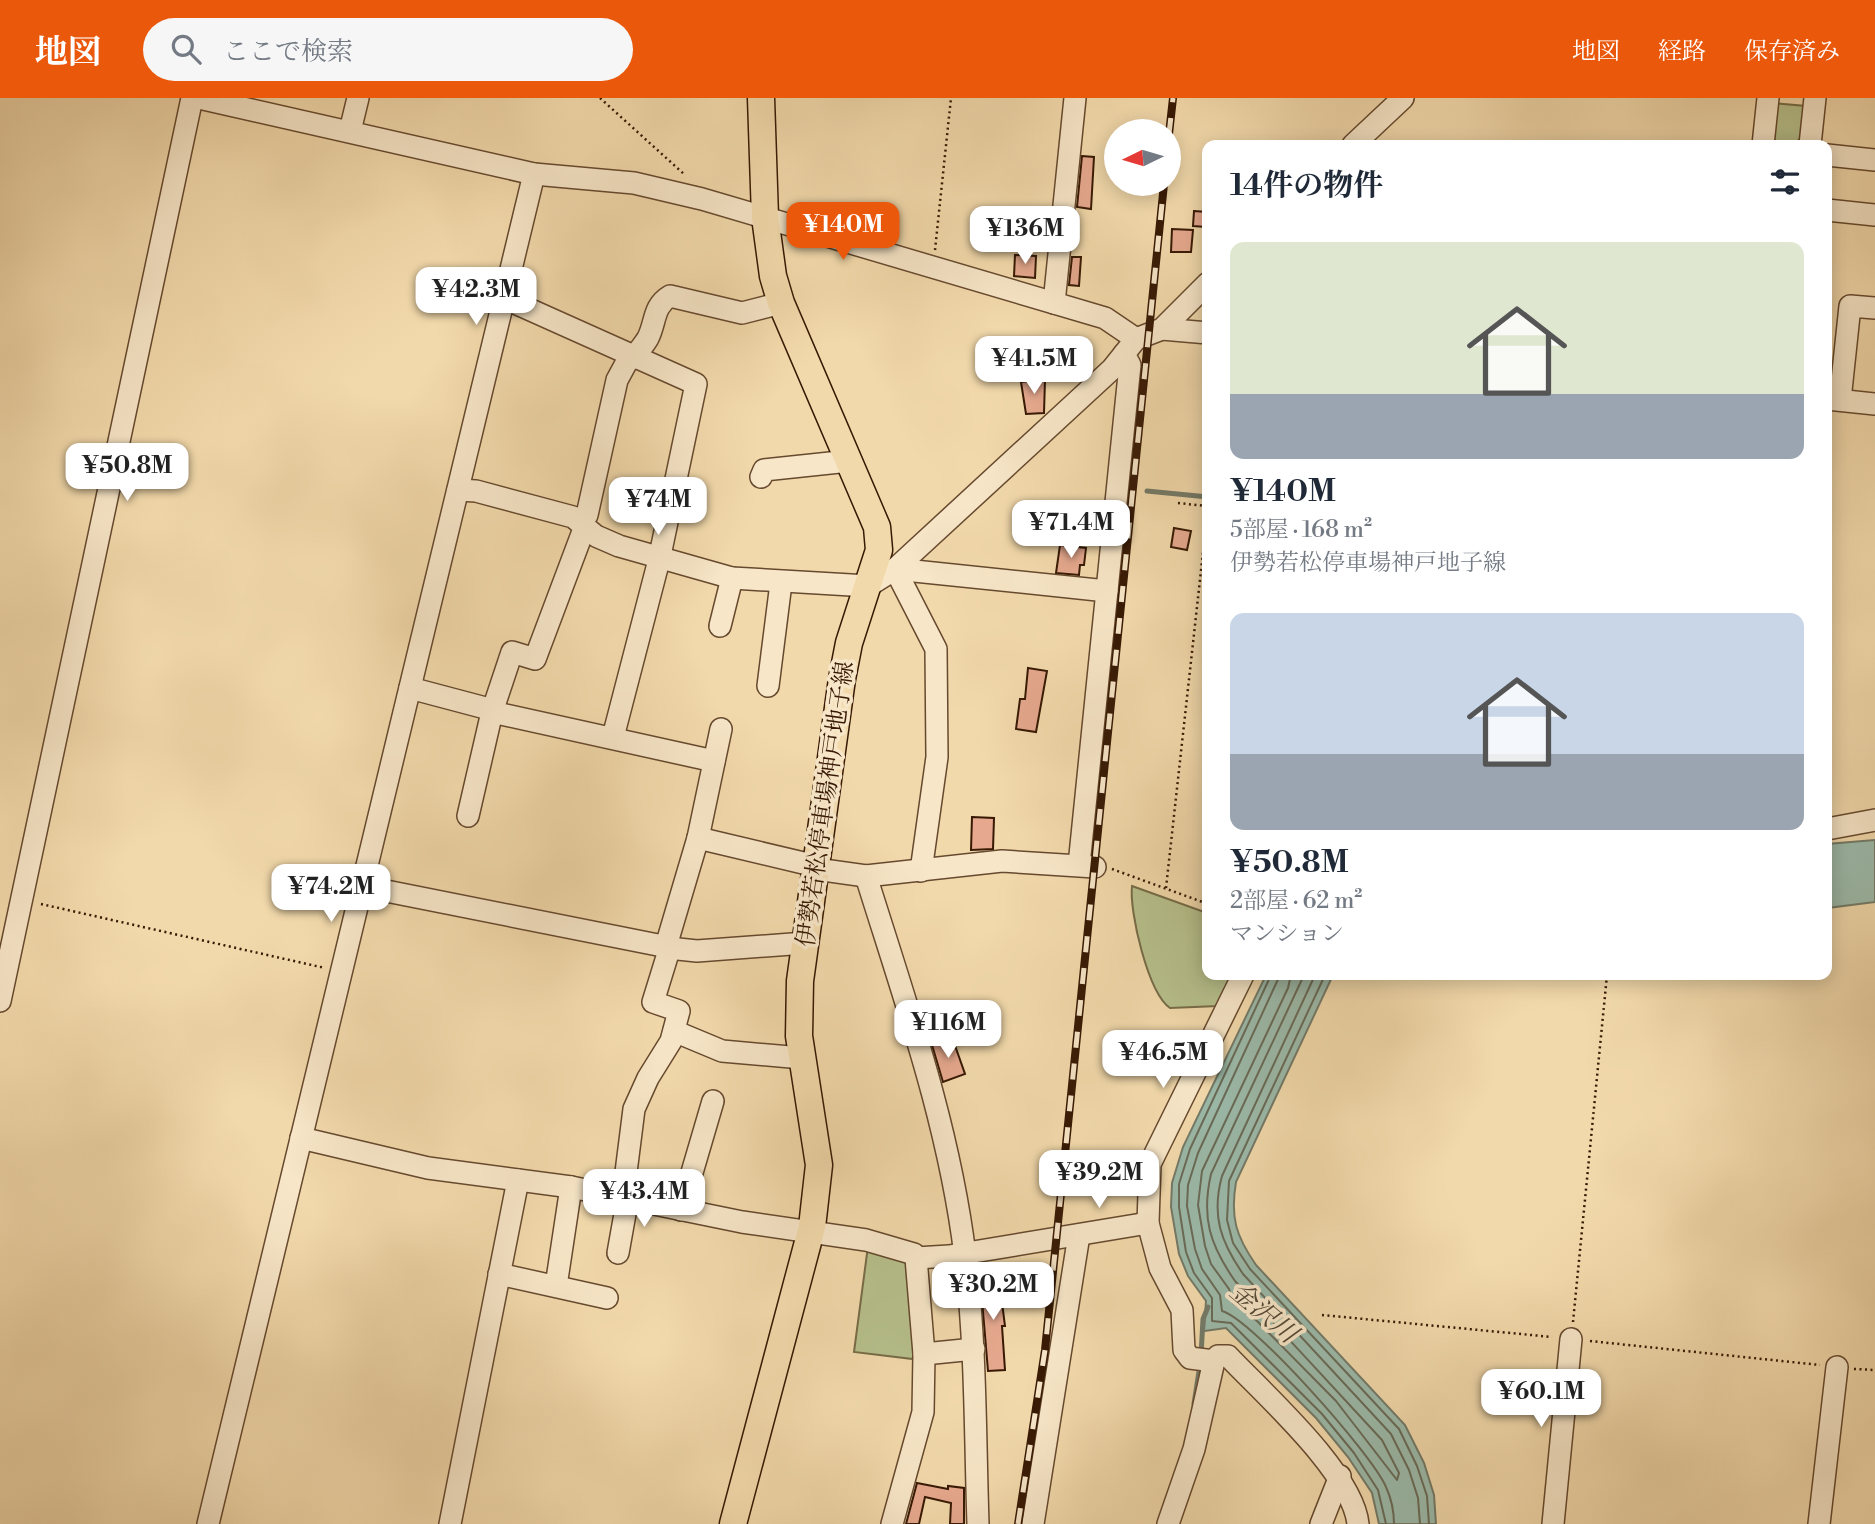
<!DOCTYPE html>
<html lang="ja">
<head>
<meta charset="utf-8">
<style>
  body { margin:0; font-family:"Libre Bodoni","Noto Serif JP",serif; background:#f6f6f7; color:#1f2937; height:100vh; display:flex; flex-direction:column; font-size:26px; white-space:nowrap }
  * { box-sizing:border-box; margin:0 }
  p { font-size:23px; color:#747a83 }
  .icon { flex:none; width:38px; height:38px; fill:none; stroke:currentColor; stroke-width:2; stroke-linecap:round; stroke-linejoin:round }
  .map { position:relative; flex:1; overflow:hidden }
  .sheet { position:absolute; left:1202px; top:42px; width:630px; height:840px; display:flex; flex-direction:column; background:#fff; border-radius:14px; box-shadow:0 4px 18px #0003 }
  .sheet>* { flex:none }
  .needle { width:46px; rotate:265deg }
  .controls { position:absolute; left:1104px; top:21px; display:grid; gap:14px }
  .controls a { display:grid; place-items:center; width:77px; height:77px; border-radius:50%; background:#fff; box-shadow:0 4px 18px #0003; font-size:35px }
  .price { position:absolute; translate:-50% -60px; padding:0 16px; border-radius:14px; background:#fff; color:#222; font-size:23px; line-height:46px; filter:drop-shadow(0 2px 4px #0008) }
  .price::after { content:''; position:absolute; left:50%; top:42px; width:21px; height:16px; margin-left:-10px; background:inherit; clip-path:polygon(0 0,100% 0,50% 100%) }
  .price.on { background:#ea580c; color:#fff }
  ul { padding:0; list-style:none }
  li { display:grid; align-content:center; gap:14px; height:371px; padding:0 28px }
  li span { display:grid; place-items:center; height:217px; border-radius:14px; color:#555 }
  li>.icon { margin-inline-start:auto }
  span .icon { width:126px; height:126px; fill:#fffc; stroke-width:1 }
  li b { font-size:30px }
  h2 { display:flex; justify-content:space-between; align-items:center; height:84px; padding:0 28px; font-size:30px }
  header { display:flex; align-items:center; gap:42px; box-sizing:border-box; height:98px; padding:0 35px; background:#ea580c; color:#fff }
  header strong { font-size:33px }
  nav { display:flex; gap:38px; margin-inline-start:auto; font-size:24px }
  .search { width:490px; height:63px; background:#f6f6f7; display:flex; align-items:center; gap:18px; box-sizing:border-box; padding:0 24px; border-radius:38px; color:#747a83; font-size:26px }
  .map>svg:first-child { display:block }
  .green { fill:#b6c08c; stroke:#766c48; stroke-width:2 }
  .water { fill:#9bbaaa; stroke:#737a68; stroke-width:2 }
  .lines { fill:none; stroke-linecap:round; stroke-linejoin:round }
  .shore { stroke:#696a57; stroke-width:2 }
  .stream { stroke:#737a68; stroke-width:5 }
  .building { fill:#e6a98f; stroke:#371904; stroke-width:2 }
  .minor-casing { stroke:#66492e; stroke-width:24 }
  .major-casing { stroke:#371904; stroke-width:29 }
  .path { stroke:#371904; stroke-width:2.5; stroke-dasharray:2 3.5; stroke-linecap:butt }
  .minor { stroke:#f7e6c8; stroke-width:21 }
  .major { stroke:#f2d9ab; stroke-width:26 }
  .rail-casing { stroke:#371904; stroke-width:8 }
  .rail { stroke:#f7e6c8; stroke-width:5; stroke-dasharray:16; stroke-linecap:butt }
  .labels { text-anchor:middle; stroke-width:7; stroke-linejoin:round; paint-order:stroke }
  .street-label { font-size:24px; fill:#371904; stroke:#f7e6c8 }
  .water-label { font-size:26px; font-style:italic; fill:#554936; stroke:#f7e6c8 }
</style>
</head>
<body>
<header>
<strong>地図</strong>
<div class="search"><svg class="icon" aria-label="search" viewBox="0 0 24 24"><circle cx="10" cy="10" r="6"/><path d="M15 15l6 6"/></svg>ここで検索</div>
<nav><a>地図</a><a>経路</a><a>保存済み</a></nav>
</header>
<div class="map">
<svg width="1875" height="1426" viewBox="0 0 1875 1426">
  <rect width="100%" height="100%" fill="#f2d9ab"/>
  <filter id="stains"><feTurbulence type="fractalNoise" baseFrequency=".00286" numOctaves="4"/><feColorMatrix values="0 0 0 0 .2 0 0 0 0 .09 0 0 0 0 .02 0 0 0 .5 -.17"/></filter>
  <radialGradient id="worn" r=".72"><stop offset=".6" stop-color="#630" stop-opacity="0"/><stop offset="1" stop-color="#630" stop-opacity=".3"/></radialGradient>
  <g class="green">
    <path d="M1773,5l33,3 -2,30 -11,8 -16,-1 -7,-10z"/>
    <path d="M1132,788l75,27 1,62h24l-14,31 -48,2c-22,-15 -41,-97 -38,-122z"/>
    <path d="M868,1148l44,13 9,101 -67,-8z"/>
  </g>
  <g class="water">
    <path d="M1875,742v62l-48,6v-64z"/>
    <path d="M1266,877h67l-97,207c-6,36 0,54 20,83l149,160 19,38 10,32 2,29h-57l-7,-31 -24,-36 -32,-39 -90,-90 -22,3 2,-30 -18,-25 -9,-22 -8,-47 1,-24 11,-36z"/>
  </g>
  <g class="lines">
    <g class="shore">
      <path d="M1271,877l-81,174 -11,35v23l7,45 8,21 18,25v23l19,2 91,91 32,39 24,37 8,34"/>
      <path d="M1280,877l-82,178 -10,32 -1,21 8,43 7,20 18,26 2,16c30,8 150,143 164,176 5,11 8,26 8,37"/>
      <path d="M1291,877l-3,13 -86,183 -4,34 7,41 6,18 18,25 4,14 24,18 79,80 61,79 2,-7 -17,-33 -147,-159c-25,-36 -34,-63 -24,-107l93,-199"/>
      <path d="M1315,877l-93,201c-11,40 -1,66 21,98l148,160 18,36 9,28 2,26"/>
      <path d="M1325,877l-96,206 -2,39 6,23 17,26 149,160 18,37 10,30 2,28"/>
    </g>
    <g class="stream">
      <path d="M1147,393l61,6"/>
      <path d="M1201,1258l2,-37 5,-12"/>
      <path d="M1194,1306l6,-39"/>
    </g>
  </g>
  <g class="building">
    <path d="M1082,58l12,1 -3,52 -14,-2z"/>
    <path d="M1194,113l13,1 -1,15 -13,-1z"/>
    <path d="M1172,131l21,1 -2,22h-20z"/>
    <path d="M1015,157l21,1 -1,22 -21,-2z"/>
    <path d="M1072,159h9l-2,29 -10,-1z"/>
    <path d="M1045,281l-1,34 -18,1 -5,-32z"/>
    <path d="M1087,425l14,2 -2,16 -14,-1z"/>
    <path d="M1174,430l17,3 -4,19 -16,-3z"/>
    <path d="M1060,447l26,3 -2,17h-4l-1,10 -23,-2z"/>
    <path d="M1028,570l19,3 -11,61 -20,-3 4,-30h5z"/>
    <path d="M972,719l22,1 -1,31 -22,1z"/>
    <path d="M952,939l13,37 -22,8 -11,-37z"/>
    <path d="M991,1177v3l6,-1 3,10 5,39h-3l3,44 -17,1 -8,-95z"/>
    <path d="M917,1385l31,6v-3l16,2v36h-14l1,-21 -26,-6 -6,27h-13z"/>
  </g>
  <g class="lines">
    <defs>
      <g id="minor">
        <path d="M199,0l335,76 100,9 68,16 403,119 31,21"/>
        <path d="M350,33l8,-33"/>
        <path d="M1353,47l50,-47"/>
        <path d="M1763,47l5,-47"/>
        <path d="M1810,47l5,-47"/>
        <path d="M1827,57l48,5"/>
        <path d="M1827,112l48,5"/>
        <path d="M504,200l192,86 -37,176 -46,177"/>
        <path d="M1054,205l21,-205"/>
        <path d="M1162,231l46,4"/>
        <path d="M634,260c4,-7 10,-13 14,-20 8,-16 5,-32 22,-42l72,17 39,-10"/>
        <path d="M1827,301l48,5"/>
        <path d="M1840,302l10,-94 25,2"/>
        <path d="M761,379l3,-7 85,-9"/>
        <path d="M458,392l18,1 97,26 23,19 23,10 113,32 136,8 27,-17 217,-200 24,-30 26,-10 46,-46"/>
        <path d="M582,424l5,-7 30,-135 13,-24"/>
        <path d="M895,471l41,80 1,108 -16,114"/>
        <path d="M895,471l212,22"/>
        <path d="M720,528l12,-48"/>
        <path d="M768,588l13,-103"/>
        <path d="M410,590l83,22"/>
        <path d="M492,614l222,49"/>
        <path d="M468,718l24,-104 20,-60 23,7 50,-133"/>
        <path d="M1827,731l48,-9"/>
        <path d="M698,740l118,28"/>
        <path d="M1079,767l51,-500 -6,-11"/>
        <path d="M816,771l50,7 136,-15 93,6"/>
        <path d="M866,778c39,125 83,248 99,379 11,89 10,179 13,269"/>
        <path d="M361,788l317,63 19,2 108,-8"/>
        <path d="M666,848l32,-108 23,-109"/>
        <path d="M1243,877l-93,189 -2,59 12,45 22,42 2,40 6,8 24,3 4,-5h10c37,39 125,117 130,168"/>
        <path d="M0,903l192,-903"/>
        <path d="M674,933l48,20 80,7"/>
        <path d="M301,1040l127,30 143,19 171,35 124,18 48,14 2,4 33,-2 199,-33"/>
        <path d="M623,1098l11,-87 14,-31 23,-37 8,-30 -26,-9 17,-55"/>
        <path d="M681,1112l32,-109"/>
        <path d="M618,1155l10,-56"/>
        <path d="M499,1176l108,24"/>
        <path d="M556,1188l15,-99"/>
        <path d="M924,1256l50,-5"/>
        <path d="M208,1426l326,-1350"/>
        <path d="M450,1426l68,-344"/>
        <path d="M892,1426l31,-112 1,-58 -8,-96"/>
        <path d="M1033,1426l46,-289"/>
        <path d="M1168,1426l26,-75 20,-88"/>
        <path d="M1321,1426l19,-48"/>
        <path d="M1553,1426l18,-185"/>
        <path d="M1819,1426l18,-157"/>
      </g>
      <path id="major" d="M733,1426l79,-297 7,-62 -20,-129 1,-55 42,-302 7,-36 30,-93 -2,-23 -96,-224 -8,-27 -8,-59 -4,-119"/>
    </defs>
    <use href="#minor" class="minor-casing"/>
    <use href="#major" class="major-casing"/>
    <g class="path">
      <path d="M600,0l85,77"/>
      <path d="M935,152l16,-152"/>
      <path d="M1178,405l28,3"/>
      <path d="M1112,771l96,35"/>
      <path d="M1166,790l42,-381"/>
      <path d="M41,806l284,64"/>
      <path d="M1322,1217l230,22"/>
      <path d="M1573,1224l34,-347"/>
      <path d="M1590,1243l230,24"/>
      <path d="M1854,1271l21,1"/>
    </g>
    <use href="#minor" class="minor"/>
    <use href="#major" class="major"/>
    <defs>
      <g id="rail">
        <path d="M1169,36l4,-36"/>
        <path d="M1018,1426l27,-174 119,-1166"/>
      </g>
    </defs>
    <use href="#rail" class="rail-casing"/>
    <use href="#rail" class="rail"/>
  </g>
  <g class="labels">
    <g class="street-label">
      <text transform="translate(825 706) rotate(-82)" y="8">伊勢若松停車場神戸地子線</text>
    </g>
    <g class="water-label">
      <text transform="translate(1264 1214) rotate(40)" y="9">金沢川</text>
    </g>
  </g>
  <rect width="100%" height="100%" filter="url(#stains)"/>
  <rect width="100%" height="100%" fill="url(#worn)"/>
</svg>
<div class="controls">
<a><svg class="needle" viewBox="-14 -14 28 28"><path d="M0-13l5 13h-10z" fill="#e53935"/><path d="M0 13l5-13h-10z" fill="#747a83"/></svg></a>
</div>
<b class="price on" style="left:843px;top:164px">¥140M</b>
<b class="price" style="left:1025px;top:168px">¥136M</b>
<b class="price" style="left:476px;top:229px">¥42.3M</b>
<b class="price" style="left:1034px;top:298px">¥41.5M</b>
<b class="price" style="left:127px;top:405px">¥50.8M</b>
<b class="price" style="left:658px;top:439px">¥74M</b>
<b class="price" style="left:1071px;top:462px">¥71.4M</b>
<b class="price" style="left:331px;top:826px">¥74.2M</b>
<b class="price" style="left:948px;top:962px">¥116M</b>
<b class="price" style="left:1163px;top:992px">¥46.5M</b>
<b class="price" style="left:1099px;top:1112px">¥39.2M</b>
<b class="price" style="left:644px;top:1131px">¥43.4M</b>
<b class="price" style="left:993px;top:1224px">¥30.2M</b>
<b class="price" style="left:1541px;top:1331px">¥60.1M</b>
<section class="sheet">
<h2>14件の物件<svg class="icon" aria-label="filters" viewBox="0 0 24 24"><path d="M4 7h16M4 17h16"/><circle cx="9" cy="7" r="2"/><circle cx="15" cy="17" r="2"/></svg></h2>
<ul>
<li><span style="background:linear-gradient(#dfe7d0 70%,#9aa5b1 0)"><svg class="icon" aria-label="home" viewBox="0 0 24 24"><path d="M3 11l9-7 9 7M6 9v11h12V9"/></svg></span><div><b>¥140M</b><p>5部屋 · 168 m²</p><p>伊勢若松停車場神戸地子線</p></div></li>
<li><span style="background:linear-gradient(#c9d6e8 65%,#9aa5b1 0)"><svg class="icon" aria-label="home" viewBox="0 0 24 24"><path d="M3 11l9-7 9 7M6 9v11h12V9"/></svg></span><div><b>¥50.8M</b><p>2部屋 · 62 m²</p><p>マンション</p></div></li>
</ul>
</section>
</div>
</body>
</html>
